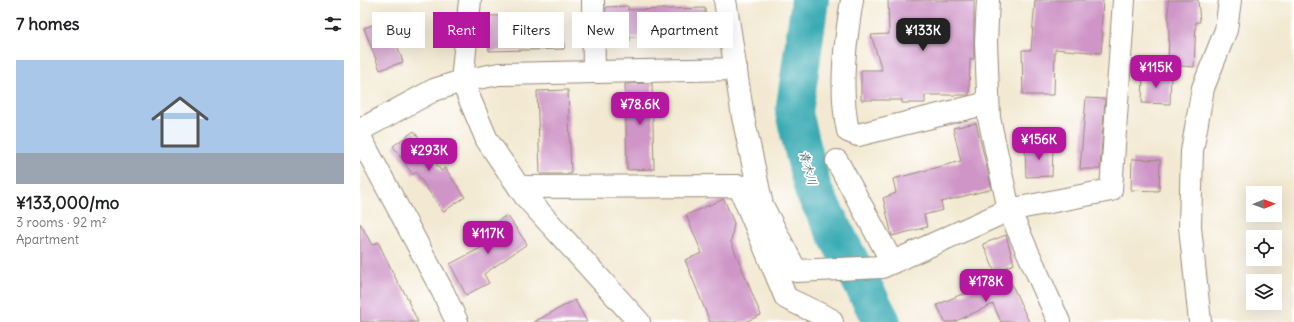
<!DOCTYPE html>
<html lang="en">
<head>
<meta charset="utf-8">
<style>
  body { margin:0; font-family:Delius,"Klee One",sans-serif; background:#f6f6f6; color:#202124; height:100vh; display:flex; flex-direction:column; font-size:15px; white-space:nowrap }
  * { box-sizing:border-box; margin:0 }
  p { font-size:13px; color:#757577 }
  .icon { flex:none; width:22px; height:22px; fill:none; stroke:currentColor; stroke-width:2; stroke-linecap:round; stroke-linejoin:round }
  .map { position:relative; flex:1; overflow:hidden }
  .side { display:flex; flex-direction:column; background:#fff; width:360px }
  .side>* { flex:none }
  .hud { position:absolute; left:12px; top:12px; width:380px; height:36px; display:flex; gap:8px }
  .needle { width:26px; rotate:89deg }
  .tools { position:absolute; left:886px; top:186px; display:grid; gap:8px }
  .tools a { display:grid; place-items:center; width:36px; height:36px; border-radius:0px; background:#fff; box-shadow:0 4px 16px #0002; font-size:20px }
  .price { position:absolute; translate:-50% -34px; padding:0 9px; border-radius:8px; background:#b5179e; color:#fff; font-size:13px; line-height:26px; filter:drop-shadow(0 1px 2px #0008) }
  .price::after { content:''; position:absolute; left:50%; top:24px; width:12px; height:9px; margin-left:-6px; background:inherit; clip-path:polygon(0 0,100% 0,50% 100%) }
  .price.on { background:#222; color:#fff }
  ul { padding:0; list-style:none }
  li { display:grid; align-content:center; gap:8px; height:212px; padding:0 16px }
  li span { display:grid; place-items:center; height:124px; border-radius:0px; color:#555 }
  li>.icon { margin-inline-start:auto }
  span .icon { width:72px; height:72px; fill:#fffc; stroke-width:1 }
  li b { font-size:17px }
  h2 { display:flex; justify-content:space-between; align-items:center; height:48px; padding:0 16px; font-size:17px }
  .pill { padding:0 14px; border-radius:0px; background:#fff; box-shadow:0 4px 16px #0002; font-size:14px; line-height:36px }
  .pill.on { background:#b5179e; color:#fff }
  main { display:flex; flex:1; min-height:0 }
  .map>svg:first-child { display:block }
  .lines { fill:none; stroke-linecap:round; stroke-linejoin:round }
  .river { stroke:#39aab3; stroke-width:38 }
  .building { fill:#cf95c7 }
  .minor-casing { stroke:#978a78; stroke-width:24 }
  .minor { stroke:#fff; stroke-width:22 }
  .labels { text-anchor:middle; stroke-width:3.5; stroke-linejoin:round; paint-order:stroke }
  .water-label { font-size:12px; font-style:italic; fill:#3a6461; stroke:#fff }
</style>
</head>
<body>
<main>
<section class="side">
<h2>7 homes<svg class="icon" aria-label="filters" viewBox="0 0 24 24"><path d="M4 7h16M4 17h16"/><circle cx="9" cy="7" r="2"/><circle cx="15" cy="17" r="2"/></svg></h2>
<ul>
<li><span style="background:linear-gradient(#a9c7e8 75%,#9aa5b1 0)"><svg class="icon" aria-label="home" viewBox="0 0 24 24"><path d="M3 11l9-7 9 7M6 9v11h12V9"/></svg></span><div><b>¥133,000/mo</b><p>3 rooms · 92 m²</p><p>Apartment</p></div></li>
</ul>
</section>
<div class="map">
<svg width="934" height="322" viewBox="0 0 934 322">
  <rect width="100%" height="100%" fill="#fff"/>
  <filter id="ink" filterUnits="userSpaceOnUse"><feTurbulence type="fractalNoise" baseFrequency=".025" numOctaves="2"/><feDisplacementMap in="SourceGraphic" scale="8" xChannelSelector="R" yChannelSelector="G"/><feConvolveMatrix kernelMatrix="1 2 1 2 8 2 1 2 1" color-interpolation-filters="sRGB"/></filter>
  <filter id="wash" filterUnits="userSpaceOnUse"><feTurbulence type="fractalNoise" baseFrequency=".012" numOctaves="4" result="noise"/><feDisplacementMap in="SourceGraphic" scale="16" xChannelSelector="R" yChannelSelector="G"/><feGaussianBlur stdDeviation="0.9" result="paint"/><feColorMatrix in="noise" values="0 0 0 0 0 0 0 0 0 0 0 0 0 0 0 0 0 1.4 0 .05"/><feComposite in="paint" operator="in"/></filter>
  <g filter="url(#wash)">
    <rect width="100%" height="100%" fill="#f3e9d2"/>
    <g class="lines">
      <path class="river" d="M450,0l-16,113 19,77 69,132"/>
    </g>
    <g id="blocks">
      <g class="building">
        <path d="M528,0h86v59h-4l-1,36h-44v8h-23v-3h-41v-30h21l-11,-35 18,-1z"/>
        <path d="M675,0h68l-2,32h2l-2,21 -46,-4 -1,46h-31l-1,-45h9z"/>
        <path d="M808,0h30l2,22h-4l-2,45 -26,-2 1,-32z"/>
        <path d="M268,6v4l77,-2 1,27 -76,2v4l-24,1v-35z"/>
        <path d="M202,14l2,35 -75,2 -2,-35z"/>
        <path d="M28,19l15,43 -23,8 -16,-42z"/>
        <path d="M783,74l28,1 -1,29 -28,-1z"/>
        <path d="M292,83l2,86 -27,1 -2,-86z"/>
        <path d="M208,90l3,84h-31l-3,-83z"/>
        <path d="M726,98l19,1 -5,70h-20z"/>
        <path d="M616,123l16,66 -51,13 2,8 -19,5 3,12 -35,9 -9,-38 13,-5 -3,-14 68,-18 -8,-33z"/>
        <path d="M54,131l27,40 4,-3 20,29 -22,15 -27,-40 -3,3 -20,-29z"/>
        <path d="M693,146l-1,30 -26,1 -1,-30z"/>
        <path d="M772,159l28,1 -1,31 -28,-1z"/>
        <path d="M364,199l10,24 -3,19 30,73 -16,7h-35l-25,-62 17,-7 -16,-38z"/>
        <path d="M147,215l20,29 -43,30 5,9 -23,12 -16,-31 44,-23 -8,-12z"/>
        <path d="M0,223l12,22 6,-3 21,43h1l9,16h-1l10,21h-58z"/>
        <path d="M646,235l8,29 -19,8 -12,-28z"/>
        <path d="M648,276l21,46h-28l-8,-18 -39,18h-9l-8,-17 25,-11v1z"/>
        <path d="M215,300l12,22h-53z"/>
      </g>
    </g>
  </g>
  <g filter="url(#ink)">
    <use href="#blocks" fill-opacity="0" stroke="#978a78" stroke-width="1"/>
    <g class="lines">
      <defs>
        <g id="minor">
          <path d="M110,0l-8,81 25,59 38,56 114,126"/>
          <path d="M233,0l1,72"/>
          <path d="M365,0l18,117 19,88 34,66 86,-4 127,-57 102,-20 13,-190"/>
          <path d="M492,0c-7,43 -13,88 -4,131l10,4 130,-32"/>
          <path d="M628,0l-2,42 3,76 20,92 50,112"/>
          <path d="M0,130l74,-40 28,-9 37,-7 237,-5"/>
          <path d="M0,137l83,155 14,30"/>
          <path d="M477,161l55,101"/>
          <path d="M159,187l220,-1 47,112 44,21 2,3"/>
          <path d="M840,322l-10,-95 2,-76 11,-63 23,-58 4,-30"/>
        </g>
      </defs>
      <use href="#minor" class="minor-casing"/>
      <use href="#minor" class="minor"/>
    </g>
  </g>
  <g class="labels">
    <g class="water-label">
      <text transform="translate(448 168) rotate(75)" y="4">青木川</text>
    </g>
  </g>
</svg>
<div class="tools">
<a><svg class="needle" viewBox="-14 -14 28 28"><path d="M0-13l5 13h-10z" fill="#e53935"/><path d="M0 13l5-13h-10z" fill="#757577"/></svg></a>
<a><svg class="icon" aria-label="locate" viewBox="0 0 24 24"><circle cx="12" cy="12" r="6"/><path d="M12 2v4M12 18v4M2 12h4M18 12h4"/></svg></a>
<a><svg class="icon" aria-label="layers" viewBox="0 0 24 24"><path d="M12 4l9 5-9 5-9-5zM3 14l9 5 9-5"/></svg></a>
</div>
<b class="price on" style="left:563px;top:52px">¥133K</b>
<b class="price" style="left:796px;top:89px">¥115K</b>
<b class="price" style="left:280px;top:126px">¥78.6K</b>
<b class="price" style="left:679px;top:161px">¥156K</b>
<b class="price" style="left:69px;top:172px">¥293K</b>
<b class="price" style="left:128px;top:255px">¥117K</b>
<b class="price" style="left:626px;top:303px">¥178K</b>
<div class="hud">
<a class="pill">Buy</a>
<a class="pill on">Rent</a>
<a class="pill">Filters</a>
<a class="pill">New</a>
<a class="pill">Apartment</a>
</div>
</div>
</main>
</body>
</html>
